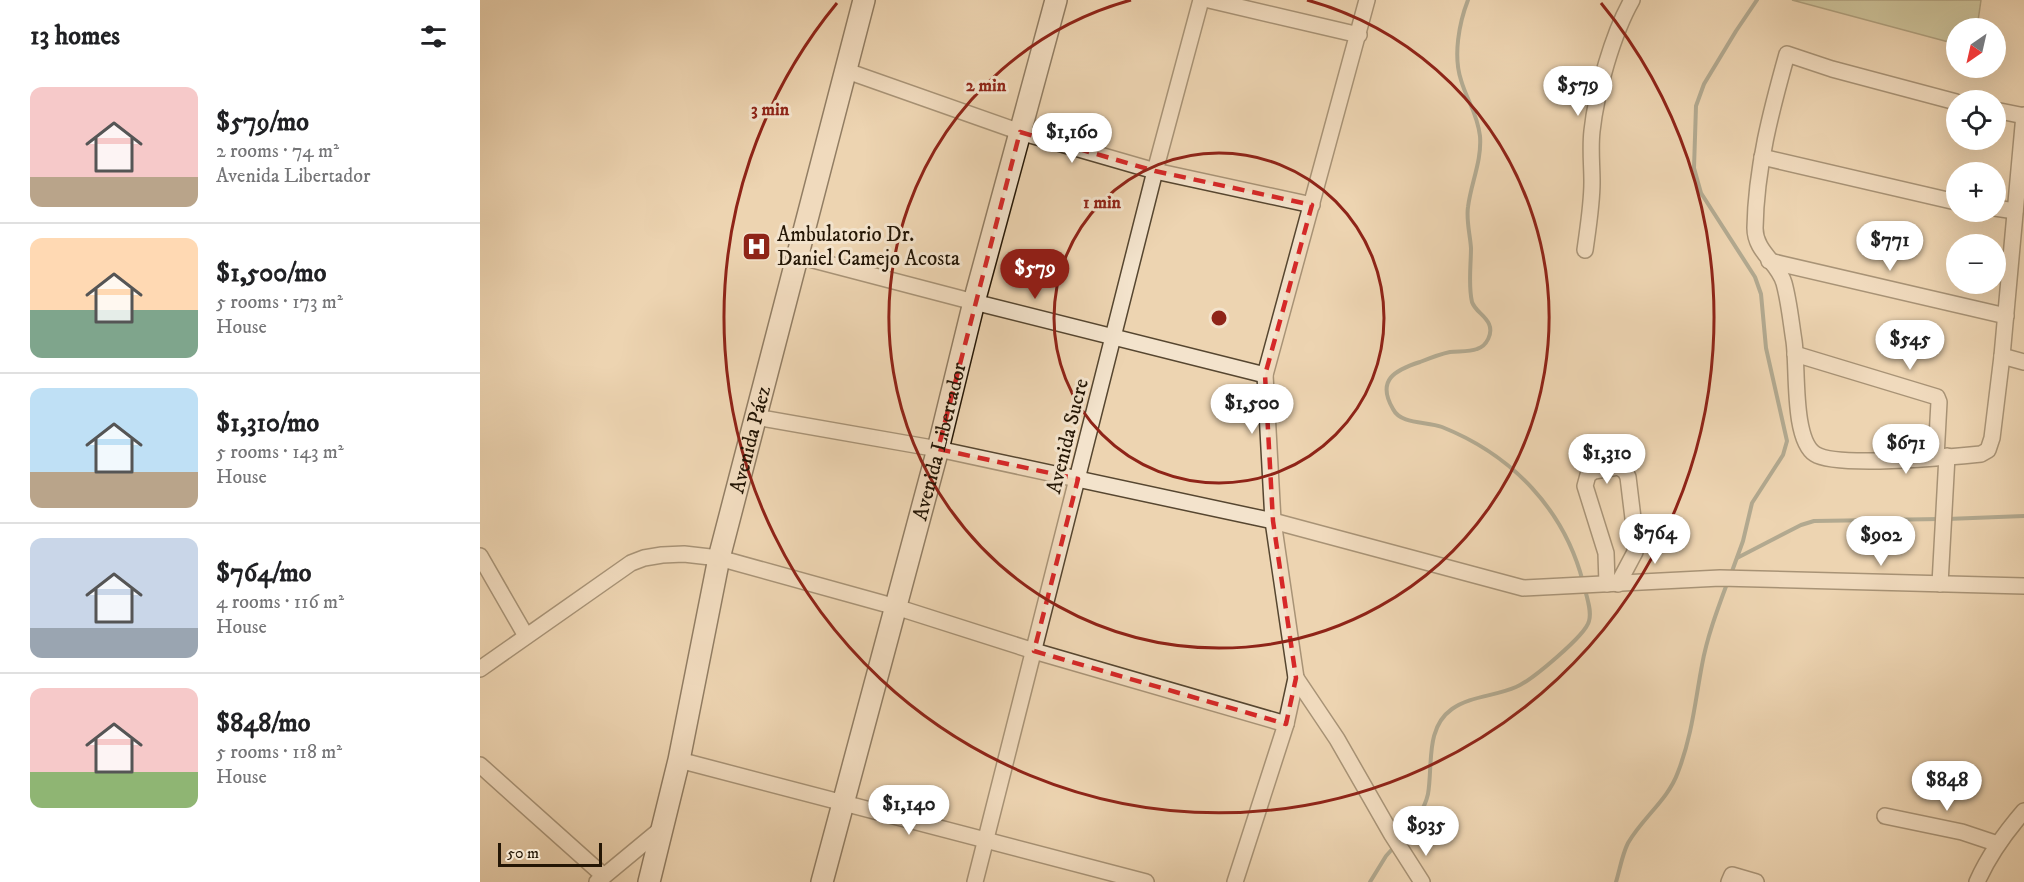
<!DOCTYPE html>
<html lang="en">
<head>
<meta charset="utf-8">
<style>
  body { margin:0; font-family:"IM FELL DW Pica",serif; background:#f2f2f2; color:#202124; height:100vh; display:flex; flex-direction:column; font-size:22px; white-space:nowrap }
  * { box-sizing:border-box; margin:0 }
  p { font-size:20px; color:#757577 }
  .icon { flex:none; width:33px; height:33px; fill:none; stroke:currentColor; stroke-width:2; stroke-linecap:round; stroke-linejoin:round }
  .map { position:relative; flex:1; overflow:hidden }
  .details { display:flex; flex-direction:column; background:#fff; width:480px }
  .details>* { flex:none }
  .needle { width:39px; rotate:214deg }
  .buttons { position:absolute; left:1466px; top:18px; display:grid; gap:12px }
  .buttons a { display:grid; place-items:center; width:60px; height:60px; border-radius:50%; background:#fff; box-shadow:0 6px 24px #0002; font-size:30px }
  .scale { position:absolute; left:18px; bottom:15px; width:104px; box-sizing:border-box; padding-left:6px; border:3px solid #241605; border-top:0; font-size:16px; line-height:21px; white-space:nowrap; color:#241605; -webkit-text-stroke:4px #f3e3cc; paint-order:stroke }
  .price { position:absolute; translate:-50% -51px; padding:0 14px; border-radius:21px; background:#fff; color:#222; font-size:20px; line-height:39px; filter:drop-shadow(0 2px 3px #0008) }
  .price::after { content:''; position:absolute; left:50%; top:36px; width:18px; height:14px; margin-left:-9px; background:inherit; clip-path:polygon(0 0,100% 0,50% 100%) }
  .price.active { background:#8f2418; color:#fff }
  ul { padding:0; list-style:none }
  li { display:flex; align-items:center; gap:18px; height:150px; padding:0 30px }
  li+li { border-top:2px solid #e0e0e0 }
  li span { display:grid; place-items:center; flex:none; width:168px; height:120px; border-radius:12px; color:#555 }
  li>.icon { margin-inline-start:auto }
  span .icon { width:72px; height:72px; fill:#fffc; stroke-width:1 }
  li b { font-size:26px }
  h2 { display:flex; justify-content:space-between; align-items:center; height:72px; padding:0 30px; font-size:26px }
  main { display:flex; flex:1; min-height:0 }
  .map>svg:first-child { display:block }
  .green { fill:#b2be91; stroke:#6b6a4b; stroke-width:1.5 }
  .lines { fill:none; stroke-linecap:round; stroke-linejoin:round }
  .stream { stroke:#6a7768; stroke-width:4 }
  .minor-casing { stroke:#564630; stroke-width:18 }
  .secondary-casing { stroke:#241605; stroke-width:24 }
  .minor { stroke:#f3e3cc; stroke-width:15 }
  .secondary { stroke:#f3e3cc; stroke-width:21 }
  .marked { fill:none; stroke:#d62828; stroke-width:4.5; stroke-dasharray:12 8; stroke-linejoin:round }
  .ring { fill:none; stroke:#8f2418; stroke-width:3 }
  .labels { text-anchor:middle; stroke-width:6; stroke-linejoin:round; paint-order:stroke }
  .poi-label { font-size:21px; fill:#241605; stroke:#f3e3cc; text-anchor:start }
  .street-label { font-size:21px; fill:#241605; stroke:#f3e3cc }
  .centre { fill:#8f2418; stroke:#f3e3cc; stroke-width:3 }
  .ring-label { font-size:18px; text-anchor:middle; font-weight:bold; fill:#8f2418; stroke:#f3e3cc; stroke-width:6; stroke-linejoin:round; paint-order:stroke }
</style>
</head>
<body>
<main>
<section class="details">
<h2>13 homes<svg class="icon" aria-label="filters" viewBox="0 0 24 24"><path d="M4 7h16M4 17h16"/><circle cx="9" cy="7" r="2"/><circle cx="15" cy="17" r="2"/></svg></h2>
<ul>
<li><span style="background:linear-gradient(#f6c9c9 75%,#b9a48a 0)"><svg class="icon" aria-label="home" viewBox="0 0 24 24"><path d="M3 11l9-7 9 7M6 9v11h12V9"/></svg></span><div><b>$579/mo</b><p>2 rooms · 74 m²</p><p>Avenida Libertador</p></div></li>
<li><span style="background:linear-gradient(#ffd9b3 60%,#7fa58c 0)"><svg class="icon" aria-label="home" viewBox="0 0 24 24"><path d="M3 11l9-7 9 7M6 9v11h12V9"/></svg></span><div><b>$1,500/mo</b><p>5 rooms · 173 m²</p><p>House</p></div></li>
<li><span style="background:linear-gradient(#bfe0f5 70%,#b9a48a 0)"><svg class="icon" aria-label="home" viewBox="0 0 24 24"><path d="M3 11l9-7 9 7M6 9v11h12V9"/></svg></span><div><b>$1,310/mo</b><p>5 rooms · 143 m²</p><p>House</p></div></li>
<li><span style="background:linear-gradient(#c9d6e8 75%,#9aa5b1 0)"><svg class="icon" aria-label="home" viewBox="0 0 24 24"><path d="M3 11l9-7 9 7M6 9v11h12V9"/></svg></span><div><b>$764/mo</b><p>4 rooms · 116 m²</p><p>House</p></div></li>
<li><span style="background:linear-gradient(#f6c9c9 70%,#8fb573 0)"><svg class="icon" aria-label="home" viewBox="0 0 24 24"><path d="M3 11l9-7 9 7M6 9v11h12V9"/></svg></span><div><b>$848/mo</b><p>5 rooms · 118 m²</p><p>House</p></div></li>
</ul>
</section>
<div class="map">
<svg width="1544" height="882" viewBox="0 0 1544 882">
  <rect width="100%" height="100%" fill="#edd4b1"/>
  <filter id="stains"><feTurbulence type="fractalNoise" baseFrequency=".00333" numOctaves="4"/><feColorMatrix values="0 0 0 0 .2 0 0 0 0 .09 0 0 0 0 .02 0 0 0 .5 -.17"/></filter>
  <radialGradient id="worn" r=".72"><stop offset=".6" stop-color="#630" stop-opacity="0"/><stop offset="1" stop-color="#630" stop-opacity=".3"/></radialGradient>
  <path class="green" d="M1312,0h189l-4,28h-21v16z"/>
  <g class="lines">
    <g class="stream">
      <path d="M988,0c-9,23 -15,56 -7,80 6,21 16,32 19,56 2,25 -9,47 -12,71 -2,13 2,27 3,41 0,17 -3,37 1,54 3,9 13,13 17,22 4,9 -2,22 -12,25 -8,3 -18,2 -27,3 -10,2 -20,6 -30,10 -25,8 -44,18 -27,47 8,16 34,12 49,18 70,28 122,82 141,155"/>
      <path d="M1467,519l77,-3"/>
      <path d="M1257,558l64,-33 13,-4 126,-2"/>
      <path d="M1251,574l12,-33 9,-38 31,-48 4,-14 -21,-93 -5,-54 -6,-17 -54,-84 -7,-25 2,-62 8,-22 32,-53 21,-31"/>
      <path d="M920,840c12,-13 24,-28 28,-46 5,-29 -3,-66 24,-85 18,-13 44,-13 64,-22 15,-6 70,-52 73,-66 3,-10 -2,-22 -4,-32"/>
      <path d="M890,882l16,-26 9,-10"/>
      <path d="M1136,882c4,-13 6,-27 12,-39 15,-26 40,-43 50,-71 14,-36 17,-70 24,-107 5,-28 16,-57 26,-84"/>
    </g>
    <defs>
      <g id="minor">
        <path d="M729,0l150,35"/>
        <path d="M367,71l173,61 135,39 157,34"/>
        <path d="M1476,102l-124,-33 -45,-15c-16,57 -31,114 -32,174 0,24 23,34 29,55 5,18 7,39 10,58 4,26 -2,98 21,113 21,14 136,3 166,0l7,-4 4,-12 10,-82 22,-241"/>
        <path d="M1515,110l29,6"/>
        <path d="M1282,157l194,45"/>
        <path d="M1515,208l20,3"/>
        <path d="M1105,250c3,-22 7,-46 7,-68 0,-17 -2,-34 0,-51 4,-38 21,-98 40,-131"/>
        <path d="M318,256l176,46 291,73"/>
        <path d="M1289,261l237,55"/>
        <path d="M1315,354l142,43 2,5 -3,55"/>
        <path d="M1522,356l22,6"/>
        <path d="M275,417l183,32 335,72 250,67 197,-10 304,8"/>
        <path d="M0,556l46,80"/>
        <path d="M1127,584l-1,-31 -21,-67 3,-11 6,-4 24,-4 7,4 3,6 8,66 -1,9 -17,32"/>
        <path d="M1460,584l7,-128"/>
        <path d="M0,669l151,-106 13,-5 18,-3 22,-1 35,4 177,49 138,44 252,73"/>
        <path d="M816,678l41,61 55,96 30,47"/>
        <path d="M199,760l467,122"/>
        <path d="M0,765l124,111"/>
        <path d="M1405,816l77,16 36,12"/>
        <path d="M117,882l64,-53"/>
        <path d="M495,882l180,-711 46,-171"/>
        <path d="M755,882l51,-158 10,-46 -23,-157 -8,-146 102,-375"/>
        <path d="M1249,882l3,-7 24,7"/>
        <path d="M1497,882c12,-27 28,-49 47,-71"/>
      </g>
      <g id="secondary">
        <path id="s1" d="M169,882l30,-122 40,-202 145,-558"/>
        <path id="s2" d="M342,882l116,-433 36,-147 82,-302"/>
      </g>
    </defs>
    <use href="#minor" class="minor-casing"/>
    <use href="#secondary" class="secondary-casing"/>
    <use href="#minor" class="minor"/>
    <use href="#secondary" class="secondary"/>
  </g>
  <path d="M0 0H1544V882H0ZM540,132l135,39 157,34 -47,170 8,146 23,157 -10,46 -252,-73 44,-172 -140,-30z" fill="#edd4b1" fill-opacity=".55" fill-rule="evenodd"/>
  <path class="marked" d="M540,132l135,39 157,34 -47,170 8,146 23,157 -10,46 -252,-73 44,-172 -140,-30z"/>
  <g class="ring">
    <circle cx="739" cy="318" r="165"/>
    <path d="M827 0A330 330 0 1 1 651 0"/>
    <path d="M1121 3A495 495 0 1 1 357 3"/>
  </g>
  <defs>
    <symbol id="hospital-square" viewBox="-11 -11 22 22"><rect x="-9" y="-9" width="18" height="18" rx="4" fill="#8f2418" stroke="#f3e3cc"/><path d="M-5-5h3v3.5h4V-5h3V5h-3V1.5h-4V5h-3Z" fill="#fff"/></symbol>
  </defs>
  <g fill-rule="evenodd">
    <use href="#hospital-square" x="260" y="230" width="33" height="33"/>
  </g>
  <g class="labels">
    <g class="poi-label">
      <text x="297" y="241">Ambulatorio Dr.<tspan x="297" dy="24">Daniel Camejo Acosta</tspan></text>
    </g>
    <g class="street-label">
      <text transform="translate(587 436) rotate(-76)" y="7">Avenida Sucre</text>
      <text dy="7" stroke="none"><textPath href="#s1" startOffset="454">Avenida Páez</textPath></text>
      <text dy="7" stroke="none"><textPath href="#s2" startOffset="456">Avenida Libertador</textPath></text>
    </g>
  </g>
  <circle cx="739" cy="318" r="9" class="centre"/>
  <g class="ring-label">
    <text x="506" y="91">2 min</text>
    <text x="290" y="115">3 min</text>
    <text x="622" y="208">1 min</text>
  </g>
  <rect width="100%" height="100%" filter="url(#stains)"/>
  <rect width="100%" height="100%" fill="url(#worn)"/>
</svg>
<div class="buttons">
<a><svg class="needle" viewBox="-14 -14 28 28"><path d="M0-13l5 13h-10z" fill="#e53935"/><path d="M0 13l5-13h-10z" fill="#757577"/></svg></a>
<a><svg class="icon" aria-label="locate" viewBox="0 0 24 24"><circle cx="12" cy="12" r="6"/><path d="M12 2v4M12 18v4M2 12h4M18 12h4"/></svg></a>
<a>+</a>
<a>−</a>
</div>
<div class="scale">50 m</div>
<b class="price" style="left:1098px;top:117px">$579</b>
<b class="price" style="left:592px;top:164px">$1,160</b>
<b class="price" style="left:1410px;top:272px">$771</b>
<b class="price active" style="left:555px;top:300px">$579</b>
<b class="price" style="left:1430px;top:371px">$545</b>
<b class="price" style="left:772px;top:435px">$1,500</b>
<b class="price" style="left:1426px;top:475px">$671</b>
<b class="price" style="left:1127px;top:485px">$1,310</b>
<b class="price" style="left:1175px;top:565px">$764</b>
<b class="price" style="left:1401px;top:567px">$902</b>
<b class="price" style="left:1467px;top:812px">$848</b>
<b class="price" style="left:429px;top:836px">$1,140</b>
<b class="price" style="left:946px;top:857px">$935</b>
</div>
</main>
</body>
</html>
